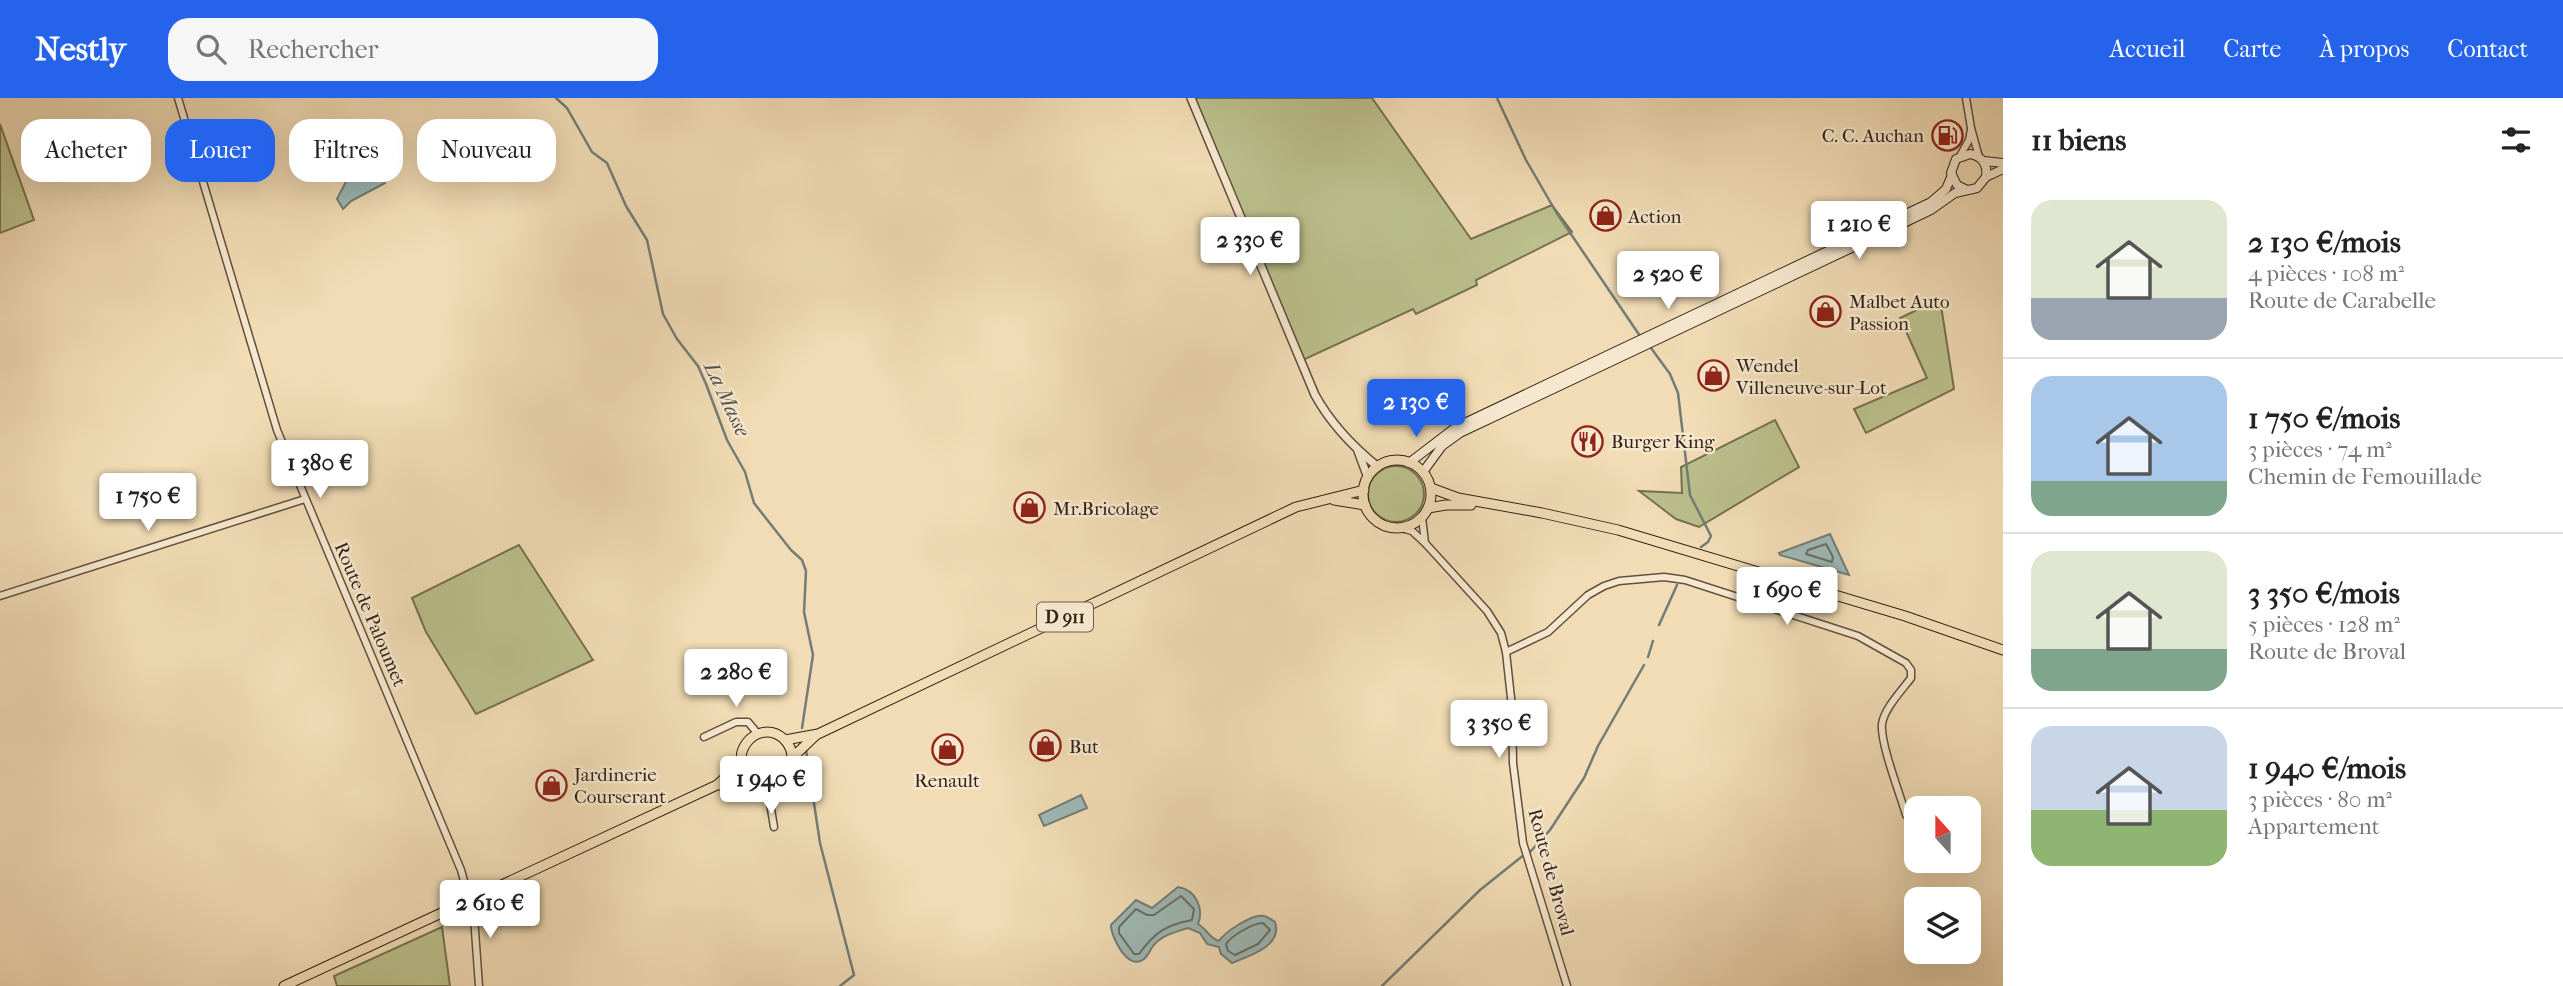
<!DOCTYPE html>
<html lang="fr">
<head>
<meta charset="utf-8">
<style>
  body { margin:0; font-family:"IM FELL French Canon",serif; background:#f6f6f6; color:#222; height:100vh; display:flex; flex-direction:column; font-size:26px; white-space:nowrap }
  * { box-sizing:border-box; margin:0 }
  p { font-size:23px; color:#767676 }
  .icon { flex:none; width:38px; height:38px; fill:none; stroke:currentColor; stroke-width:2; stroke-linecap:round; stroke-linejoin:round }
  .map { position:relative; flex:1; overflow:hidden }
  .details { display:flex; flex-direction:column; background:#fff; width:560px }
  .details>* { flex:none }
  .top-card { position:absolute; left:21px; top:21px; width:665px; height:63px; display:flex; gap:14px }
  .needle { width:46px; rotate:339deg }
  .controls { position:absolute; left:1904px; top:698px; display:grid; gap:14px }
  .controls a { display:grid; place-items:center; width:77px; height:77px; border-radius:14px; background:#fff; box-shadow:0 7px 28px #0002; font-size:35px }
  .price { position:absolute; translate:-50% -60px; padding:0 16px; border-radius:7px; background:#fff; color:#222; font-size:23px; line-height:46px; filter:drop-shadow(0 2px 4px #0008) }
  .price::after { content:''; position:absolute; left:50%; top:42px; width:21px; height:16px; margin-left:-10px; background:inherit; clip-path:polygon(0 0,100% 0,50% 100%) }
  .price.current { background:#2563eb; color:#fff }
  ul { padding:0; list-style:none }
  li { display:flex; align-items:center; gap:21px; height:175px; padding:0 28px }
  li+li { border-top:2px solid #e0e0e0 }
  li span { display:grid; place-items:center; flex:none; width:196px; height:140px; border-radius:21px; color:#555 }
  li>.icon { margin-inline-start:auto }
  span .icon { width:84px; height:84px; fill:#fffc; stroke-width:1 }
  li b { font-size:30px }
  h2 { display:flex; justify-content:space-between; align-items:center; height:84px; padding:0 28px; font-size:30px }
  .chip { padding:0 24px; border-radius:21px; background:#fff; box-shadow:0 7px 28px #0002; font-size:24px; line-height:63px }
  .chip.current { background:#2563eb; color:#fff }
  header { display:flex; align-items:center; gap:42px; box-sizing:border-box; height:98px; padding:0 35px; background:#2563eb; color:#fff }
  header strong { font-size:33px }
  nav { display:flex; gap:38px; margin-inline-start:auto; font-size:24px }
  .search { width:490px; height:63px; background:#f6f6f6; display:flex; align-items:center; gap:18px; box-sizing:border-box; padding:0 24px; border-radius:21px; color:#767676; font-size:26px }
  main { display:flex; flex:1; min-height:0 }
  .map>svg:first-child { display:block }
  .green { fill:#bbc08c; stroke:#767151; stroke-width:2 }
  .water { fill:#9eb9b7; stroke:#737d77; stroke-width:2 }
  .lines { fill:none; stroke-linecap:round; stroke-linejoin:round }
  .shore { stroke:#686e66; stroke-width:2 }
  .stream { stroke:#737d77; stroke-width:2.5 }
  .minor-casing { stroke:#62503e; stroke-width:9 }
  .tertiary-casing { stroke:#62503e; stroke-width:10 }
  .secondary-casing { stroke:#322216; stroke-width:10 }
  .primary-casing { stroke:#322216; stroke-width:11 }
  .minor { stroke:#f6e8cf; stroke-width:6 }
  .tertiary { stroke:#f6e8cf; stroke-width:7 }
  .secondary { stroke:#f6e8cf; stroke-width:8 }
  .primary { stroke:#f1dcb5; stroke-width:9 }
  .labels { text-anchor:middle; stroke-width:5; stroke-linejoin:round; paint-order:stroke }
  .shield { fill:#f6e8cf; stroke:#6d5d4e; stroke-width:2 }
  .shield-label { font-size:18px; font-weight:bold; fill:#322216 }
  .poi-label { font-size:19px; fill:#322216; stroke:#f6e8cf; text-anchor:start }
  .street-label { font-size:19px; fill:#322216; stroke:#f6e8cf }
  .water-label { font-size:21px; font-style:italic; fill:#524f46; stroke:#f6e8cf }
</style>
</head>
<body>
<header>
<strong>Nestly</strong>
<div class="search"><svg class="icon" aria-label="search" viewBox="0 0 24 24"><circle cx="10" cy="10" r="6"/><path d="M15 15l6 6"/></svg>Rechercher</div>
<nav><a>Accueil</a><a>Carte</a><a>À propos</a><a>Contact</a></nav>
</header>
<main>
<div class="map">
<svg width="2003" height="888" viewBox="0 0 2003 888">
  <rect width="100%" height="100%" fill="#f1dcb5"/>
  <filter id="stains"><feTurbulence type="fractalNoise" baseFrequency=".00286" numOctaves="4"/><feColorMatrix values="0 0 0 0 .2 0 0 0 0 .09 0 0 0 0 .02 0 0 0 .5 -.17"/></filter>
  <radialGradient id="worn" r=".72"><stop offset=".6" stop-color="#630" stop-opacity="0"/><stop offset="1" stop-color="#630" stop-opacity=".3"/></radialGradient>
  <g class="green">
    <path d="M1191,0h181l99,141 81,-34 20,27 -96,48 1,5 -61,29 -3,-5 -110,51z"/>
    <path d="M0,26l34,96 -34,13z"/>
    <path d="M1940,201l14,90 -88,44 -12,-24 73,-31 -27,-60z"/>
    <path d="M1775,322l24,47 -100,60 -23,-8 -37,-28 43,2 -1,-26z"/>
    <circle cx="1396" cy="396" r="28"/>
    <path d="M519,447l74,115 -117,54 -50,-82 -14,-34z"/>
    <path d="M442,829l8,59h-113l-3,-10z"/>
  </g>
  <g class="water">
    <path d="M350,76l18,4 13,-2 4,7 -34,18 -8,8 -6,-10z"/>
    <path d="M1830,436l19,41 -69,-20 -1,-2z"/>
    <path d="M1081,697l6,13 -43,18 -5,-11z"/>
    <path d="M1178,789c18,3 26,21 20,37 9,5 11,14 21,17 6,-9 34,-28 45,-25 4,1 8,4 11,6 8,24 -26,34 -43,41l-11,-9 -2,-7 -12,-3 -7,-11 -12,-5c-13,4 -26,7 -35,18 -3,4 -5,10 -9,13 -16,13 -33,-22 -33,-34l25,-25 16,8z"/>
  </g>
  <g class="lines">
    <g class="shore">
      <path d="M1826,446l7,13 -1,5 -26,-8 2,-4z"/>
      <path d="M1181,798l13,13 -2,11c-26,5 -37,12 -53,34h-5l-15,-21v-6l17,-18 11,6h7z"/>
      <path d="M1263,825l7,7 -12,14 -23,11 -7,-4 -2,-7c5,-8 27,-21 37,-21z"/>
    </g>
    <g class="stream">
      <path d="M556,0l11,10 25,44 15,11 19,43 21,34 16,74 14,25 21,27 8,18 21,56 18,32 9,31 37,47 11,10 4,11 -2,41 9,43 -11,73"/>
      <path d="M1497,0l29,62 30,52 84,124"/>
      <path d="M1651,250l19,26 8,19 12,102 21,41 -3,6 -7,5"/>
      <path d="M1659,527l18,-40"/>
      <path d="M1648,559l5,-16"/>
      <path d="M806,652l14,93 34,132 -14,11"/>
      <path d="M1530,754l20,-22 34,-52 14,-32 46,-81"/>
      <path d="M1382,888l98,-96 45,-36"/>
    </g>
    <defs>
      <g id="minor">
        <path d="M178,0l99,332 184,440 13,47 5,69"/>
        <path d="M1966,0l5,30 8,29"/>
        <path d="M1960,58l9,-16 2,-10"/>
        <path d="M1422,419l3,26"/>
        <path d="M1401,430l11,3 13,12 62,68 14,22 5,19 6,55 1,56 10,80 44,143"/>
        <path d="M0,498l305,-97"/>
        <path d="M1506,554l42,-20 40,-37 16,-9 15,-5 45,-4 21,3 173,56 48,27 5,7v8c-9,12 -27,31 -29,46 -2,19 18,70 24,91l5,5 5,1"/>
        <path d="M704,639l32,-15h12l10,12"/>
        <path d="M759,684l6,7 5,14 7,-22"/>
        <path d="M770,705l4,24"/>
      </g>
      <g id="tertiary">
        <path d="M1191,0l124,297c16,29 37,51 63,72"/>
        <path d="M1358,353l10,27"/>
      </g>
      <g id="secondary">
        <path d="M1984,63l19,2"/>
        <path d="M1986,79l17,-8"/>
        <path d="M1409,365l47,-36 475,-225 15,-13 6,-14"/>
        <path d="M1423,374l19,-26 18,-13 419,-198 52,-25 24,-17 22,-5 9,-11c2,-12 -4,-21 -16,-23l-14,5 -5,14 6,12 10,5"/>
      </g>
      <g id="primary">
        <circle cx="1397" cy="396" r="34"/>
        <path d="M1431,390l27,10 84,15 76,17 287,86 98,34"/>
        <path d="M1334,402l31,5"/>
        <path d="M1428,410l18,-3h25"/>
        <path d="M785,642l33,-6 478,-227 68,-17"/>
        <path d="M792,660l24,-23"/>
        <path d="M719,687c9,-2 18,-4 27,-4 19,0 45,7 46,-23 0,-7 -3,-14 -8,-19 -27,-24 -63,20 -29,42"/>
        <path d="M284,888l433,-201 24,-22"/>
      </g>
    </defs>
    <use href="#minor" class="minor-casing"/>
    <use href="#tertiary" class="tertiary-casing"/>
    <use href="#secondary" class="secondary-casing"/>
    <use href="#primary" class="primary-casing"/>
    <use href="#minor" class="minor"/>
    <use href="#tertiary" class="tertiary"/>
    <use href="#secondary" class="secondary"/>
    <use href="#primary" class="primary"/>
  </g>
  <defs>
    <symbol id="fuel-ring" viewBox="-11 -11 22 22"><circle r="9.5" fill="#f6e8cf" stroke="#8f2418" stroke-width="1.5"/><path d="M-5.5-6h7V0h2V4h1.3V-2.5L3-4.5l.8-.8L6-3V5H2.5V1h-1V6h-7ZM-4.2-4.7v3.2H.2V-4.7Z" fill="#8f2418"/></symbol>
    <symbol id="shop-ring" viewBox="-11 -11 22 22"><circle r="9.5" fill="#f6e8cf" stroke="#8f2418" stroke-width="1.5"/><path d="M-5-2.5h2.3a2.7 3.5 0 0 1 5.4 0H5L5.5 6h-11ZM-1.5-2.5h3a1.5 2.3 0 0 0-3 0Z" fill="#8f2418"/></symbol>
    <symbol id="restaurant-ring" viewBox="-11 -11 22 22"><circle r="9.5" fill="#f6e8cf" stroke="#8f2418" stroke-width="1.5"/><path d="M-5-6h1v4h1v-4h1v4h1v-4h1v5L-1.5 .5V6h-2V.5L-5-1ZM5-6V6H3V1.5H1.5Q1.5-4 5-6Z" fill="#8f2418"/></symbol>
  </defs>
  <g fill-rule="evenodd">
    <use href="#fuel-ring" x="1930" y="20" width="35" height="35"/>
    <use href="#shop-ring" x="1588" y="100" width="35" height="35"/>
    <use href="#shop-ring" x="1808" y="196" width="35" height="35"/>
    <use href="#shop-ring" x="1696" y="260" width="35" height="35"/>
    <use href="#restaurant-ring" x="1570" y="326" width="35" height="35"/>
    <use href="#shop-ring" x="1012" y="392" width="35" height="35"/>
    <use href="#shop-ring" x="1028" y="630" width="35" height="35"/>
    <use href="#shop-ring" x="930" y="634" width="35" height="35"/>
    <use href="#shop-ring" x="534" y="670" width="35" height="35"/>
  </g>
  <g class="labels">
    <rect class="shield" x="1037" y="504.5" width="56" height="29" rx="5"/>
    <g class="shield-label">
      <text x="1065" y="525">D 911</text>
    </g>
    <g class="poi-label">
      <text x="1924" y="44" text-anchor="end">C. C. Auchan</text>
      <text x="1628" y="125">Action</text>
      <text x="1849" y="210">Malbet Auto<tspan x="1849" dy="22">Passion</tspan></text>
      <text x="1736" y="274">Wendel<tspan x="1736" dy="22">Villeneuve-sur-Lot</tspan></text>
      <text x="1611" y="350">Burger King</text>
      <text x="1053" y="417">Mr.Bricolage</text>
      <text x="1069" y="655">But</text>
      <text x="574" y="683">Jardinerie<tspan x="574" dy="22">Courserant</tspan></text>
      <text x="947" y="689" text-anchor="middle">Renault</text>
    </g>
    <g class="street-label">
      <text transform="translate(371 516) rotate(67)" y="7">Route de Paloumet</text>
      <text transform="translate(1552 774) rotate(75)" y="7">Route de Broval</text>
    </g>
    <g class="water-label">
      <text transform="translate(727 301) rotate(65)" y="7">La Masse</text>
    </g>
  </g>
  <rect width="100%" height="100%" filter="url(#stains)"/>
  <rect width="100%" height="100%" fill="url(#worn)"/>
</svg>
<div class="controls">
<a><svg class="needle" viewBox="-14 -14 28 28"><path d="M0-13l5 13h-10z" fill="#e53935"/><path d="M0 13l5-13h-10z" fill="#767676"/></svg></a>
<a><svg class="icon" aria-label="layers" viewBox="0 0 24 24"><path d="M12 4l9 5-9 5-9-5zM3 14l9 5 9-5"/></svg></a>
</div>
<b class="price" style="left:1859px;top:163px">1 210 €</b>
<b class="price" style="left:1250px;top:179px">2 330 €</b>
<b class="price" style="left:1668px;top:213px">2 520 €</b>
<b class="price current" style="left:1416px;top:341px">2 130 €</b>
<b class="price" style="left:320px;top:402px">1 380 €</b>
<b class="price" style="left:148px;top:435px">1 750 €</b>
<b class="price" style="left:1787px;top:529px">1 690 €</b>
<b class="price" style="left:736px;top:611px">2 280 €</b>
<b class="price" style="left:1499px;top:662px">3 350 €</b>
<b class="price" style="left:771px;top:718px">1 940 €</b>
<b class="price" style="left:490px;top:842px">2 610 €</b>
<div class="top-card">
<a class="chip">Acheter</a>
<a class="chip current">Louer</a>
<a class="chip">Filtres</a>
<a class="chip">Nouveau</a>
</div>
</div>
<section class="details">
<h2>11 biens<svg class="icon" aria-label="filters" viewBox="0 0 24 24"><path d="M4 7h16M4 17h16"/><circle cx="9" cy="7" r="2"/><circle cx="15" cy="17" r="2"/></svg></h2>
<ul>
<li><span style="background:linear-gradient(#dfe7d0 70%,#9aa5b1 0)"><svg class="icon" aria-label="home" viewBox="0 0 24 24"><path d="M3 11l9-7 9 7M6 9v11h12V9"/></svg></span><div><b>2 130 €/mois</b><p>4 pièces · 108 m²</p><p>Route de Carabelle</p></div></li>
<li><span style="background:linear-gradient(#a9c7e8 75%,#7fa58c 0)"><svg class="icon" aria-label="home" viewBox="0 0 24 24"><path d="M3 11l9-7 9 7M6 9v11h12V9"/></svg></span><div><b>1 750 €/mois</b><p>3 pièces · 74 m²</p><p>Chemin de Femouillade</p></div></li>
<li><span style="background:linear-gradient(#dfe7d0 70%,#7fa58c 0)"><svg class="icon" aria-label="home" viewBox="0 0 24 24"><path d="M3 11l9-7 9 7M6 9v11h12V9"/></svg></span><div><b>3 350 €/mois</b><p>5 pièces · 128 m²</p><p>Route de Broval</p></div></li>
<li><span style="background:linear-gradient(#c9d6e8 60%,#8fb573 0)"><svg class="icon" aria-label="home" viewBox="0 0 24 24"><path d="M3 11l9-7 9 7M6 9v11h12V9"/></svg></span><div><b>1 940 €/mois</b><p>3 pièces · 80 m²</p><p>Appartement</p></div></li>
</ul>
</section>
</main>
</body>
</html>
